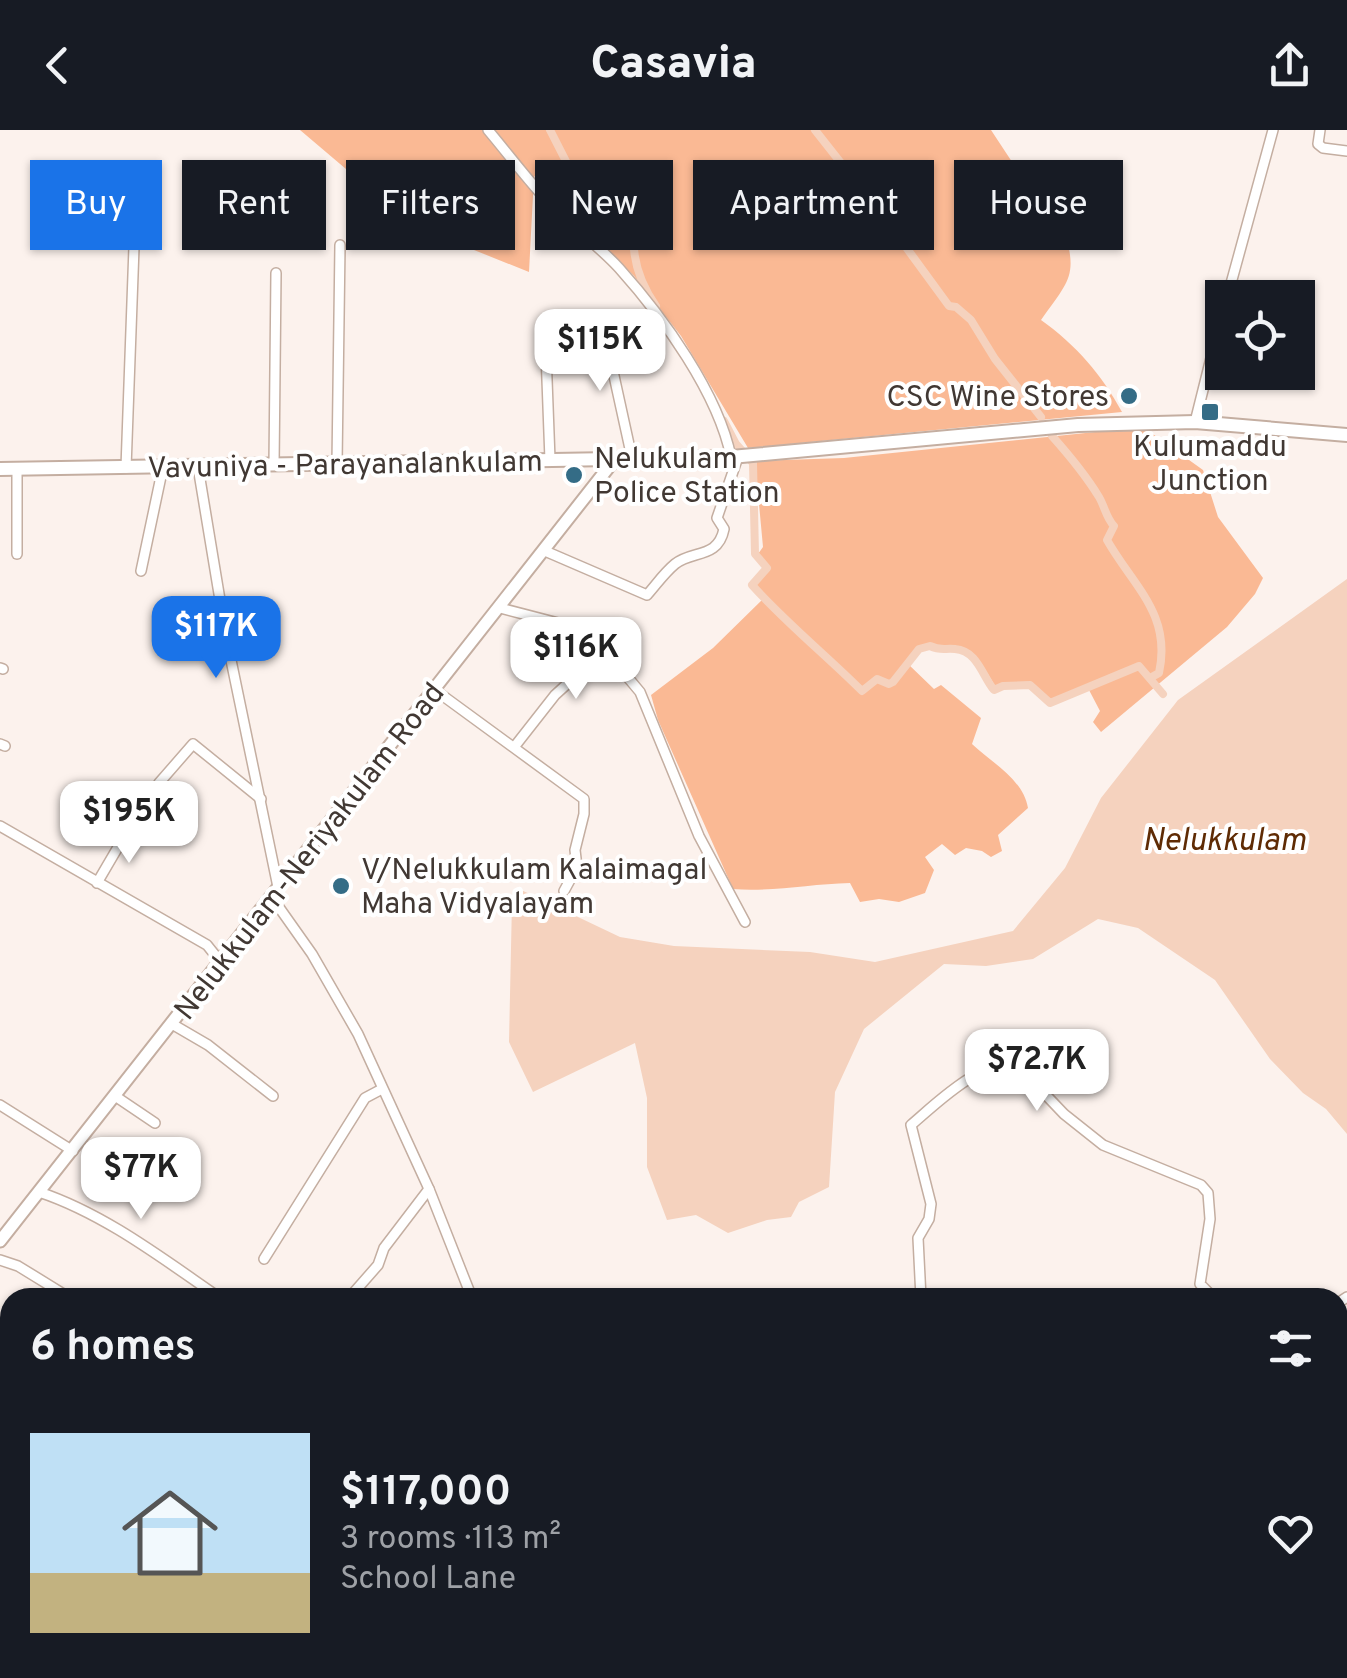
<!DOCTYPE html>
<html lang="en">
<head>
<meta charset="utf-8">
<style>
  body { margin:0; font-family:Overpass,sans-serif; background:#20242c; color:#f1f3f6; height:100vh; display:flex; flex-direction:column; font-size:38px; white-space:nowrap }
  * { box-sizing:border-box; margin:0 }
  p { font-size:32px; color:#9ea1a6 }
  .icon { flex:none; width:55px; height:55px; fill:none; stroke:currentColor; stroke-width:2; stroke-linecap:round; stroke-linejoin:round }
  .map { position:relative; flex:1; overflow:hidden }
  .sheet { position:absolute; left:0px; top:1158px; width:1348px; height:392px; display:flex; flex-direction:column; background:#171b24; border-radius:30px 30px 0 0; box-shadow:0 2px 8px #0004 }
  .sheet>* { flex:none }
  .guide { position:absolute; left:30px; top:30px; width:1288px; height:90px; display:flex; gap:20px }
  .controls { position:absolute; left:1205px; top:150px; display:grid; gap:20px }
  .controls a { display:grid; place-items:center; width:110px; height:110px; border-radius:0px; background:#171b24; box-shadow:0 2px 8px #0004; font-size:50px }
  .price { position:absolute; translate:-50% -85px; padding:0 22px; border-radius:20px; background:#fff; color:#222; font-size:32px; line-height:65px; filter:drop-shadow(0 2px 5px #0008) }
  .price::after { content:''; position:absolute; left:50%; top:60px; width:30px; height:22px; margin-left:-15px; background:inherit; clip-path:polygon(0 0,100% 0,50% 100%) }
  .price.active { background:#1a73e8; color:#fff }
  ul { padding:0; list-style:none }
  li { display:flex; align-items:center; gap:30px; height:250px; padding:0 30px }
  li+li { border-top:2px solid #363941 }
  li span { display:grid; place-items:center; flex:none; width:280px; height:200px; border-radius:0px; color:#555 }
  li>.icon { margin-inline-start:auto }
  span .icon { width:120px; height:120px; fill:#fffc; stroke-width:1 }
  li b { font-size:42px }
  h2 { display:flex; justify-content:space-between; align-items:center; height:120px; padding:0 30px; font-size:42px }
  .pill { padding:0 35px; border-radius:0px; background:#171b24; box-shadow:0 2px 8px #0004; font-size:35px; line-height:90px }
  .pill.active { background:#1a73e8; color:#fff }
  header { display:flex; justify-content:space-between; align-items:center; height:130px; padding:0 30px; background:#171b24; font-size:45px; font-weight:800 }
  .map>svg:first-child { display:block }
  .green { fill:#fab994 }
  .water { fill:#f5d2be }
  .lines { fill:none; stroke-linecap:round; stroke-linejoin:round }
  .canal { stroke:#f5d2be; stroke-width:8 }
  .minor-casing { stroke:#c4aea1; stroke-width:12 }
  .major-casing { stroke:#c4aea1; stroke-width:15 }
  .highway-casing { stroke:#c4aea1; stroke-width:16 }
  .minor { stroke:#fff; stroke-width:9 }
  .major { stroke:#fff; stroke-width:11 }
  .highway { stroke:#fff; stroke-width:12 }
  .poi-dot { fill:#346c86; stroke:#fff; stroke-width:4 }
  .labels { text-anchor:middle; stroke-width:8; stroke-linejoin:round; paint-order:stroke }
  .poi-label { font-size:30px; fill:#413833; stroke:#fff; text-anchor:start }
  .street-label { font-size:30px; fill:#413833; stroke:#fff }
  .water-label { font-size:32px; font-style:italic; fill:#5f2b04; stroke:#fff }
</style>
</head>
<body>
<header><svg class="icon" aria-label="back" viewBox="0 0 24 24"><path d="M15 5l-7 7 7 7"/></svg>Casavia<svg class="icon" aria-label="share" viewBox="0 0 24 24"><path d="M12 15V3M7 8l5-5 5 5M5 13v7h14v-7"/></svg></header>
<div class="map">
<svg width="1347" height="1548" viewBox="0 0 1347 1548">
  <rect width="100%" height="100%" fill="#fcf2ed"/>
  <g class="green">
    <path d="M300,0h691l29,44 -2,30 15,11 29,7c16,53 10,55 -21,98 35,25 61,55 81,92l-374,36 -67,-112 -47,-60 -100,-100 -5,96 -55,-22 -2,-30 -73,-6z"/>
    <path d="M1143,297l60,43 15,47 45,61 -8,16 -28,33 -126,105 -8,-10 7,-11 -11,-21 -39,11 -20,-18 -35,3c-24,-43 -31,-37 -76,-37l-12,14 27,26 7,-4 40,33 -9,26c20,19 51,35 56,64l-30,27 4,16 -11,6 -9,-6 -16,-3 -11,7 -13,-11 -17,13 9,13 -9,23 -26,9 -20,-3 -19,3 -10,-19c-40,1 -78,9 -117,6l-75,-169 -7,-25 62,-47 52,-51 -9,-12 13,-17 -11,-14 5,-7 -8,-86 89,-3z"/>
    <path d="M1347,1379v94l-9,-1v-91z"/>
    <path d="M0,1437l10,4v99l34,1 2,7h-46z"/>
    <path d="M93,1540h163l-27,8h-138z"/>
  </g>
  <path class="water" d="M1347,449v555l-21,-25 -23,-16 -33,-34 -55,-79 -77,-52 -40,-9 -65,40 -47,7 -42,-2 -80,65 -29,63 -6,95 -30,15 -8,15 -24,3 -39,13 -32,-18 -29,5 -20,-53v-69l-12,-55 -102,49 -24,-50 3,-140 5,-14 103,49 54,9 136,6 65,10 138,-31 52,-63 36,-70 77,-98z"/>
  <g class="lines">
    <g class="canal">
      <path d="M550,0l22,43 22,10 40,44c-3,29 5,55 22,79"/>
      <path d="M815,0l26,33 30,22 16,42 13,12 49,67 7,1 15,13 24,39 46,58"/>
      <path d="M724,291l12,23 17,19 2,91 12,14 -15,17c34,38 74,70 110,106l15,-12 12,5 4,-2 26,-33 11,-3c11,5 14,2 25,3 23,2 27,27 39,41l9,-4 27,-1 20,18 89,-37 24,28"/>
      <path d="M1052,306c17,19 33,38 47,61 6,10 7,21 15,29l-7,14c26,46 65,74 52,133l-9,5"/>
    </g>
    <defs>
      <g id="minor">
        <path d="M488,0c21,25 41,52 64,76 21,22 47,40 67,62 44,49 99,125 112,189"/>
        <path d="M1320,0l-2,14 5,4 24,3"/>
        <path d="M1227,168l46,-168"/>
        <path d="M602,191l30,137"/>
        <path d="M546,223l4,107"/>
        <path d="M1195,292l27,-108"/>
        <path d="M337,334l3,-219"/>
        <path d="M274,335l2,-192"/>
        <path d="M198,337l28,169 52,251"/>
        <path d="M126,338l8,-221"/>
        <path d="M545,421l102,44c9,-10 17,-22 28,-31 17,-14 43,-5 49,-35l-7,-11 21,-61"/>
        <path d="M17,424v-85"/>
        <path d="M141,441l22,-104"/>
        <path d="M500,478l89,23 51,61 59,144 46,86"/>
        <path d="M0,538l3,1"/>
        <path d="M435,560l149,109v15l-9,36 2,17 -13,24"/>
        <path d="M0,614l5,2"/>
        <path d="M515,616l40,-51 33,-30 9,-27"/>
        <path d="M159,653l34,-39 68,55"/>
        <path d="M0,696l207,119 12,15"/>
        <path d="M97,753l31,-53"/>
        <path d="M271,766l41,58 46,80 71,155 43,109"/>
        <path d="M172,894l36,21 65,51"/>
        <path d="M115,966l40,27"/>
        <path d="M0,975l73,46"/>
        <path d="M39,1062c66,22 124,67 181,106"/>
        <path d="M264,1129l101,-161 17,-9"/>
        <path d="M0,1130l18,6 52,32"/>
        <path d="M349,1168l29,-33 6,-17 45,-59"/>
        <path d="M921,1168l-3,-60 11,-19 2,-15 -20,-79c24,-20 80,-77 112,-54l41,43 39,31 98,40 7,8 2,26 -10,65 14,14"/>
        <path d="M1338,1173l9,-6"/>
        <path d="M0,1243l10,6"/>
        <path d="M0,1333l10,5"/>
        <path d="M0,1425l10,6"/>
        <path d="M206,1540l3,8"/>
        <path d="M333,1540l3,8"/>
        <path d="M393,1540l3,8"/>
        <path d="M616,1540l3,8"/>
        <path d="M713,1540l1,8"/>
        <path d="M799,1540l1,8"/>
        <path d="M1239,1548v-8"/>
      </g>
      <path id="major" d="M0,1111l615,-782"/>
      <path id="highway" d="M0,339l731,-12 347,-32 117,-3 152,13"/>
    </defs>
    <use href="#minor" class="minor-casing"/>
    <use href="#major" class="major-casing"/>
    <use href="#highway" class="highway-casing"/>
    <use href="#minor" class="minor"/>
    <use href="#major" class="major"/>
    <use href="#highway" class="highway"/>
  </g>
  <g class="poi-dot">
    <circle cx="1129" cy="266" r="10"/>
    <rect x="1200" y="272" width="20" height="20" rx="5"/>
    <circle cx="574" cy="345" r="10"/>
    <circle cx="341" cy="756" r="10"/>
  </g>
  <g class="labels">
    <g class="poi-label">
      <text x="1109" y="276" text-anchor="end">CSC Wine Stores</text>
      <text x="1210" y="326" text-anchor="middle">Kulumaddu<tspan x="1210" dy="34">Junction</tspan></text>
      <text x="594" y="338">Nelukulam<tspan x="594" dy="34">Police Station</tspan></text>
      <text x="361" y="749">V/Nelukkulam Kalaimagal<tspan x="361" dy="34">Maha Vidyalayam</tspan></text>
    </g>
    <g class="street-label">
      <text transform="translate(345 334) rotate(-1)" y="10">Vavuniya - Parayanalankulam</text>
      <text transform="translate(309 721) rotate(-52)" y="10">Nelukkulam-Neriyakulam Road</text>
    </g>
    <g class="water-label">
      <text x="1224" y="720">Nelukkulam</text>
    </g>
  </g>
</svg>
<div class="controls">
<a><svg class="icon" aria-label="locate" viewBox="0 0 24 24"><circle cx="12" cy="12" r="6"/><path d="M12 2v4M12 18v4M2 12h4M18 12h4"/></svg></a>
</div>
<b class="price" style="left:600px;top:264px">$115K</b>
<b class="price active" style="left:216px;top:551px">$117K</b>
<b class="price" style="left:576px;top:572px">$116K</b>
<b class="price" style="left:129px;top:736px">$195K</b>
<b class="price" style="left:1037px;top:984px">$72.7K</b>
<b class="price" style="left:141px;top:1092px">$77K</b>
<div class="guide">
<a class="pill active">Buy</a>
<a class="pill">Rent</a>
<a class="pill">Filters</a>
<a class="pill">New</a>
<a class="pill">Apartment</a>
<a class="pill">House</a>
</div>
<section class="sheet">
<h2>6 homes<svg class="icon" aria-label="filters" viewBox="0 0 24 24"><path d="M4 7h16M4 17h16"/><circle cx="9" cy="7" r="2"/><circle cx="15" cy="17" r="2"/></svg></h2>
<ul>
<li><span style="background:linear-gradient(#bfe0f5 70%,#c2b280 0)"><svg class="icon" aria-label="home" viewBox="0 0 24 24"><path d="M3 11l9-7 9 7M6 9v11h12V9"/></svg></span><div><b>$117,000</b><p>3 rooms · 113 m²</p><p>School Lane</p></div><svg class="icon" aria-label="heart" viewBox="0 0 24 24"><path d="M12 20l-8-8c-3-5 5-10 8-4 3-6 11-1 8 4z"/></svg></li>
</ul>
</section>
</div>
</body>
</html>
